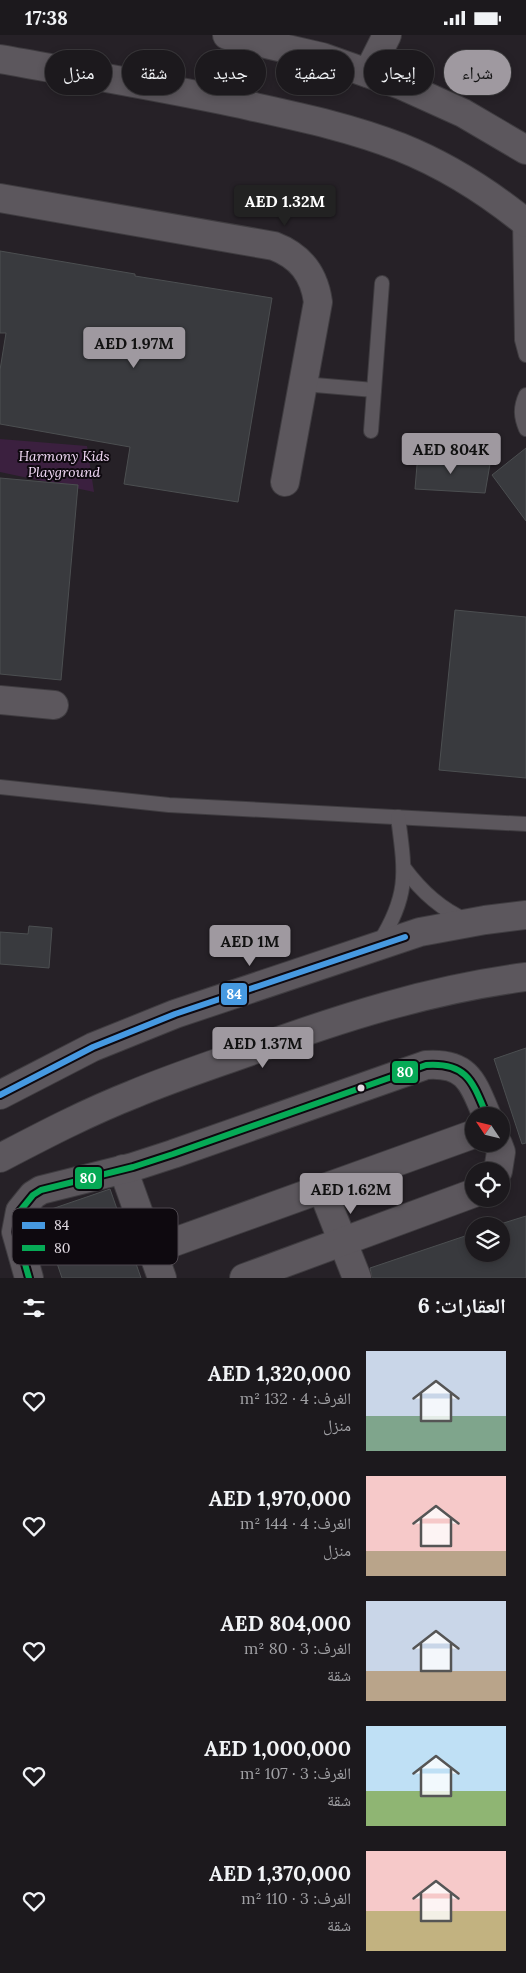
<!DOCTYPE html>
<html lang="ar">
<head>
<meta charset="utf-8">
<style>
  body { margin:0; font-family:Lora,"Noto Naskh Arabic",serif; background:#29262a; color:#f1f3f6; direction:rtl; height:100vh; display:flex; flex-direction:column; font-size:19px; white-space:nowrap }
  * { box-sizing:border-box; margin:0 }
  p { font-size:16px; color:#a0a0a4 }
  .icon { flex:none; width:28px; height:28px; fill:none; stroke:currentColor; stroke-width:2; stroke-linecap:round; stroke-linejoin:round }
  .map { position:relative; height:1243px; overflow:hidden; direction:ltr }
  .details { display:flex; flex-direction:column; background:#1c191d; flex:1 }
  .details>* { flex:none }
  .guide { position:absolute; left:15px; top:15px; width:496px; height:45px; direction:rtl; display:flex; gap:10px }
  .needle { width:32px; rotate:305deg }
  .buttons { position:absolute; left:465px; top:1072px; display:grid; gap:10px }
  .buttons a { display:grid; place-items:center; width:45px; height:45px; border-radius:50%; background:#1c191d; box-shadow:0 2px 8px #0003,0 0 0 1px #3a383b; font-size:25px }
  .price { position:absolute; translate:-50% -42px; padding:0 11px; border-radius:5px; background:#9f99a0; color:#111; font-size:16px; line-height:32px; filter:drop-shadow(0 1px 2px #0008) }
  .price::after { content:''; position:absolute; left:50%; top:30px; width:15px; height:11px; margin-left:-8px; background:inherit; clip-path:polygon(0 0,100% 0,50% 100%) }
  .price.current { background:#222; color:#fff }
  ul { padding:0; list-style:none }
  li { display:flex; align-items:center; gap:15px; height:125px; padding:0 20px }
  li span { display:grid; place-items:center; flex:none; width:140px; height:100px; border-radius:0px; color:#555 }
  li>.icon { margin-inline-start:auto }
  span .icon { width:60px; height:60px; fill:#fffc; stroke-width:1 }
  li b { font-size:21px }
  h2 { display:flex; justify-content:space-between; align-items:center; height:60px; padding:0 20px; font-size:21px }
  .chip { padding:0 18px; border-radius:22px; background:#1c191d; box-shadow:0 2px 8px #0003,0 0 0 1px #3a383b; font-size:18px; line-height:45px }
  .chip.current { background:#9f99a0; color:#111 }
  .status { display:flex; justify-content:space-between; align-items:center; height:35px; padding:0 25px; background:#1c191d; direction:ltr }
  .status svg { height:14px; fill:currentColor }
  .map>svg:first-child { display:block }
  .green { fill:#3b203f }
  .building { fill:#393a3e; stroke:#4c4f51 }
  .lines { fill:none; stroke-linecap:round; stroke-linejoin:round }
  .service-casing { stroke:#3f3c40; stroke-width:16 }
  .minor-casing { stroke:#3f3c40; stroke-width:30 }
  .tertiary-casing { stroke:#3f3c40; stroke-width:30 }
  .service { stroke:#5c575d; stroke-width:14 }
  .minor { stroke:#5c575d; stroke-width:28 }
  .tertiary { stroke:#5c575d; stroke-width:28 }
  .bus-1-casing { stroke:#0e090f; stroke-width:10 }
  .bus-2-casing { stroke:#0e090f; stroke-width:10 }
  .bus-1 { stroke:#4699e1; stroke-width:6 }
  .bus-2 { stroke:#06aa56; stroke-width:6 }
  .bus-dot { fill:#e0d9e1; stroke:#0e090f; stroke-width:2 }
  .labels { text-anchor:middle; stroke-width:4; stroke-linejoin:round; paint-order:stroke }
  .park-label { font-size:14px; font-style:italic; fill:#f4dbf8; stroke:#0e090f }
  .key { fill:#0e090f; stroke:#4d474e; stroke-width:1 }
  .key-label { font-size:14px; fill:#e0d9e1 }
  .line-badge { stroke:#0e090f; stroke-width:2 }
  .badge-label { font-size:14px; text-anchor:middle; font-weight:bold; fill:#fff }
</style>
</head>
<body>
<div class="status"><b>17:38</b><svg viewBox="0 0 49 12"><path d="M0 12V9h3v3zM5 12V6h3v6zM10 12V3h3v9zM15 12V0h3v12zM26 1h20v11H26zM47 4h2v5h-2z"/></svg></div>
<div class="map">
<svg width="526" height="1243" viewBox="0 0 526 1243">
  <rect width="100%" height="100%" fill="#262127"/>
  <path class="green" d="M0,404l87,7 7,46 -94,-20z"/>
  <g class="building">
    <path d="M0,216l135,23v2l137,22 -34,204 -114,-18 6,-37 -130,-23v-54l6,-37h-6z"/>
    <path d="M526,413v73l-34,-46z"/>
    <path d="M418,418l72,11 -5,29 -70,-4z"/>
    <path d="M0,443l78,7 -17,195 -61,-6z"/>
    <path d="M455,575l71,7v161l-87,-8z"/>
    <path d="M29,891l23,2 -3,40 -49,-4v-32l28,2z"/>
    <path d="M526,1013v95l-4,1 -28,-85z"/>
    <path d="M110,1154l31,89h-79l-22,-65z"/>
    <path d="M526,1181v62h-154l-2,-10 104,-35v21h27v-28h-7z"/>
  </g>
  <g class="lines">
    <defs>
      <g id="service">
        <path d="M520,184l2,121 4,15"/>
        <path d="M303,349l71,6"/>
        <path d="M526,360c-6,13 -5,22 0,34"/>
        <path d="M371,396l11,-148"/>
        <path d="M0,752l169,18 357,19"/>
        <path d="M404,833c17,23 36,41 62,52"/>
        <path d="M379,908c31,-49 26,-72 19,-126"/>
      </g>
      <g id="minor">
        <path d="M368,38l19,-38"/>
        <path d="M0,163l274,48c26,10 40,27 44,56l-33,180"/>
        <path d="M0,665l54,5"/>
        <path d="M498,1109l3,8 -3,19"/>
        <path d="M123,1134l39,109"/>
        <path d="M322,1154l35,89"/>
        <path d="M152,1215l322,-116"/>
        <path d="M29,1243l-13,-46 4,-21 13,-16 8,-5 92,-23 40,-13 253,-89c42,-3 47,18 61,51"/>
        <path d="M244,1243l230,-85"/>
      </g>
      <g id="tertiary">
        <path d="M227,0l95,22 79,28 62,28 63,37"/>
        <path d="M0,24c83,15 167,29 250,47 50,11 102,22 150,41 45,18 88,45 126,76"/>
        <path d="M0,1060l93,-48 82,-33 245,-82 65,-12 41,-5"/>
        <path d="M0,1123c44,-23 88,-46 134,-64 38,-16 78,-29 117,-43 89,-33 181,-62 275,-74"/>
      </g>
    </defs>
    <use href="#service" class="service-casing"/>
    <use href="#minor" class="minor-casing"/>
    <use href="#tertiary" class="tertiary-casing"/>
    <use href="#service" class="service"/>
    <use href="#minor" class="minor"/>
    <use href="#tertiary" class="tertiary"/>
    <defs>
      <path id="bus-1" d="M0,1060l93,-48 82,-33 230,-77"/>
      <path id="bus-2" d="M29,1243l-13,-46 4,-21 13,-16 8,-5 92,-23 40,-13 253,-89c42,-3 47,18 61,51"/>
    </defs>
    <use href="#bus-1" class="bus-1-casing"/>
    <use href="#bus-2" class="bus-2-casing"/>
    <use href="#bus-1" class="bus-1"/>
    <use href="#bus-2" class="bus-2"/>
  </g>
  <circle class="bus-dot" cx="361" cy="1053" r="4.5"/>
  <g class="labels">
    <g class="park-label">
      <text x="64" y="426">Harmony Kids<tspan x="64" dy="16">Playground</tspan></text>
    </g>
  </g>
  <rect x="12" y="1173" width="166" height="57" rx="8" class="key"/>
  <rect x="22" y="1187" width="23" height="7" fill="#4699e1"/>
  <rect x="22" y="1210" width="23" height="6" fill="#06aa56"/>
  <g class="key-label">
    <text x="54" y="1195">84</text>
    <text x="54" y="1218">80</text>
  </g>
  <g class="line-badge">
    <rect x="220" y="947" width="28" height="24" rx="5" fill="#4699e1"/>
    <rect x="391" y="1025" width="28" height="24" rx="5" fill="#06aa56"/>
    <rect x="74" y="1131" width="29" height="24" rx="5" fill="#06aa56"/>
  </g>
  <g class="badge-label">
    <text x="234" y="964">84</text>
    <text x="405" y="1042">80</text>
    <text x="88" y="1148">80</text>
  </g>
</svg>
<div class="buttons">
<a><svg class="needle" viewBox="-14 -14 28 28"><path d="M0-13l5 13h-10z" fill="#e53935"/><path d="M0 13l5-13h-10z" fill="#a0a0a4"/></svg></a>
<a><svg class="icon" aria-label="locate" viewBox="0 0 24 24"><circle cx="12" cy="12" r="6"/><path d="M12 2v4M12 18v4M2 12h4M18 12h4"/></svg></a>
<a><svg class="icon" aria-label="layers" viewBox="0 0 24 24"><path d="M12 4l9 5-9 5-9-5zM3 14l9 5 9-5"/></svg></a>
</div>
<b class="price current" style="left:285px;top:192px">AED 1.32M</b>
<b class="price" style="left:134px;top:334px">AED 1.97M</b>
<b class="price" style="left:451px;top:440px">AED 804K</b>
<b class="price" style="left:250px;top:932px">AED 1M</b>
<b class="price" style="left:263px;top:1034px">AED 1.37M</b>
<b class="price" style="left:351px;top:1180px">AED 1.62M</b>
<div class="guide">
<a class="chip current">شراء</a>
<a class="chip">إيجار</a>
<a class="chip">تصفية</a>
<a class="chip">جديد</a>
<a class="chip">شقة</a>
<a class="chip">منزل</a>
</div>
</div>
<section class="details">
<h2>العقارات: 6<svg class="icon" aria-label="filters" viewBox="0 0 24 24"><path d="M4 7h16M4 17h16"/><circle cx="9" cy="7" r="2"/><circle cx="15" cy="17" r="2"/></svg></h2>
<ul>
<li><span style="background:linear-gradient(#c9d6e8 65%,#7fa58c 0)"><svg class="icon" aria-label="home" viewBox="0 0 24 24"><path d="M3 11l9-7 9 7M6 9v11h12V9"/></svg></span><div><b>AED 1,320,000</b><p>الغرف: 4 · 132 m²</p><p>منزل</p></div><svg class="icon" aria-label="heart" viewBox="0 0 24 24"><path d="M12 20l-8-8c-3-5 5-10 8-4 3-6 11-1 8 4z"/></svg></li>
<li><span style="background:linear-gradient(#f6c9c9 75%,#b9a48a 0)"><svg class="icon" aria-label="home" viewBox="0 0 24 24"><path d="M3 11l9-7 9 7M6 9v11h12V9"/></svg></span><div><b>AED 1,970,000</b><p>الغرف: 4 · 144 m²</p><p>منزل</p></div><svg class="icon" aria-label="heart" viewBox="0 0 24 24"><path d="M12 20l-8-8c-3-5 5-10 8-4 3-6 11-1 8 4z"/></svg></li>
<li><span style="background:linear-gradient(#c9d6e8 70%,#b9a48a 0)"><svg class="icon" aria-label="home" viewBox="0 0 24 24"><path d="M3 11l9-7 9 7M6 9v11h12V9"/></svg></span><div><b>AED 804,000</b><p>الغرف: 3 · 80 m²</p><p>شقة</p></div><svg class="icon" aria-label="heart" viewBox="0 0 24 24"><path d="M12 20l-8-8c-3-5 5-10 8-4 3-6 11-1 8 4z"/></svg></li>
<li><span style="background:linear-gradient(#bfe0f5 65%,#8fb573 0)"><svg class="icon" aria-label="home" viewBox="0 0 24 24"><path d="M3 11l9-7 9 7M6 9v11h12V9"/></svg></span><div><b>AED 1,000,000</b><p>الغرف: 3 · 107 m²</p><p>شقة</p></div><svg class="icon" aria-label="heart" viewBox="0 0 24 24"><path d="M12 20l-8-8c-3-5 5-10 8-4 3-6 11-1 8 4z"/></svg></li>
<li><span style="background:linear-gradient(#f6c9c9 60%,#c2b280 0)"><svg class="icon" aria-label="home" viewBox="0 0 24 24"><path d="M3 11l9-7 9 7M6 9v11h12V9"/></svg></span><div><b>AED 1,370,000</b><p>الغرف: 3 · 110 m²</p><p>شقة</p></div><svg class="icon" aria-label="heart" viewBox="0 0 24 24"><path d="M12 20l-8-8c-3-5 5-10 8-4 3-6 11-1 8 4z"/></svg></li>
</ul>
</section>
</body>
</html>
